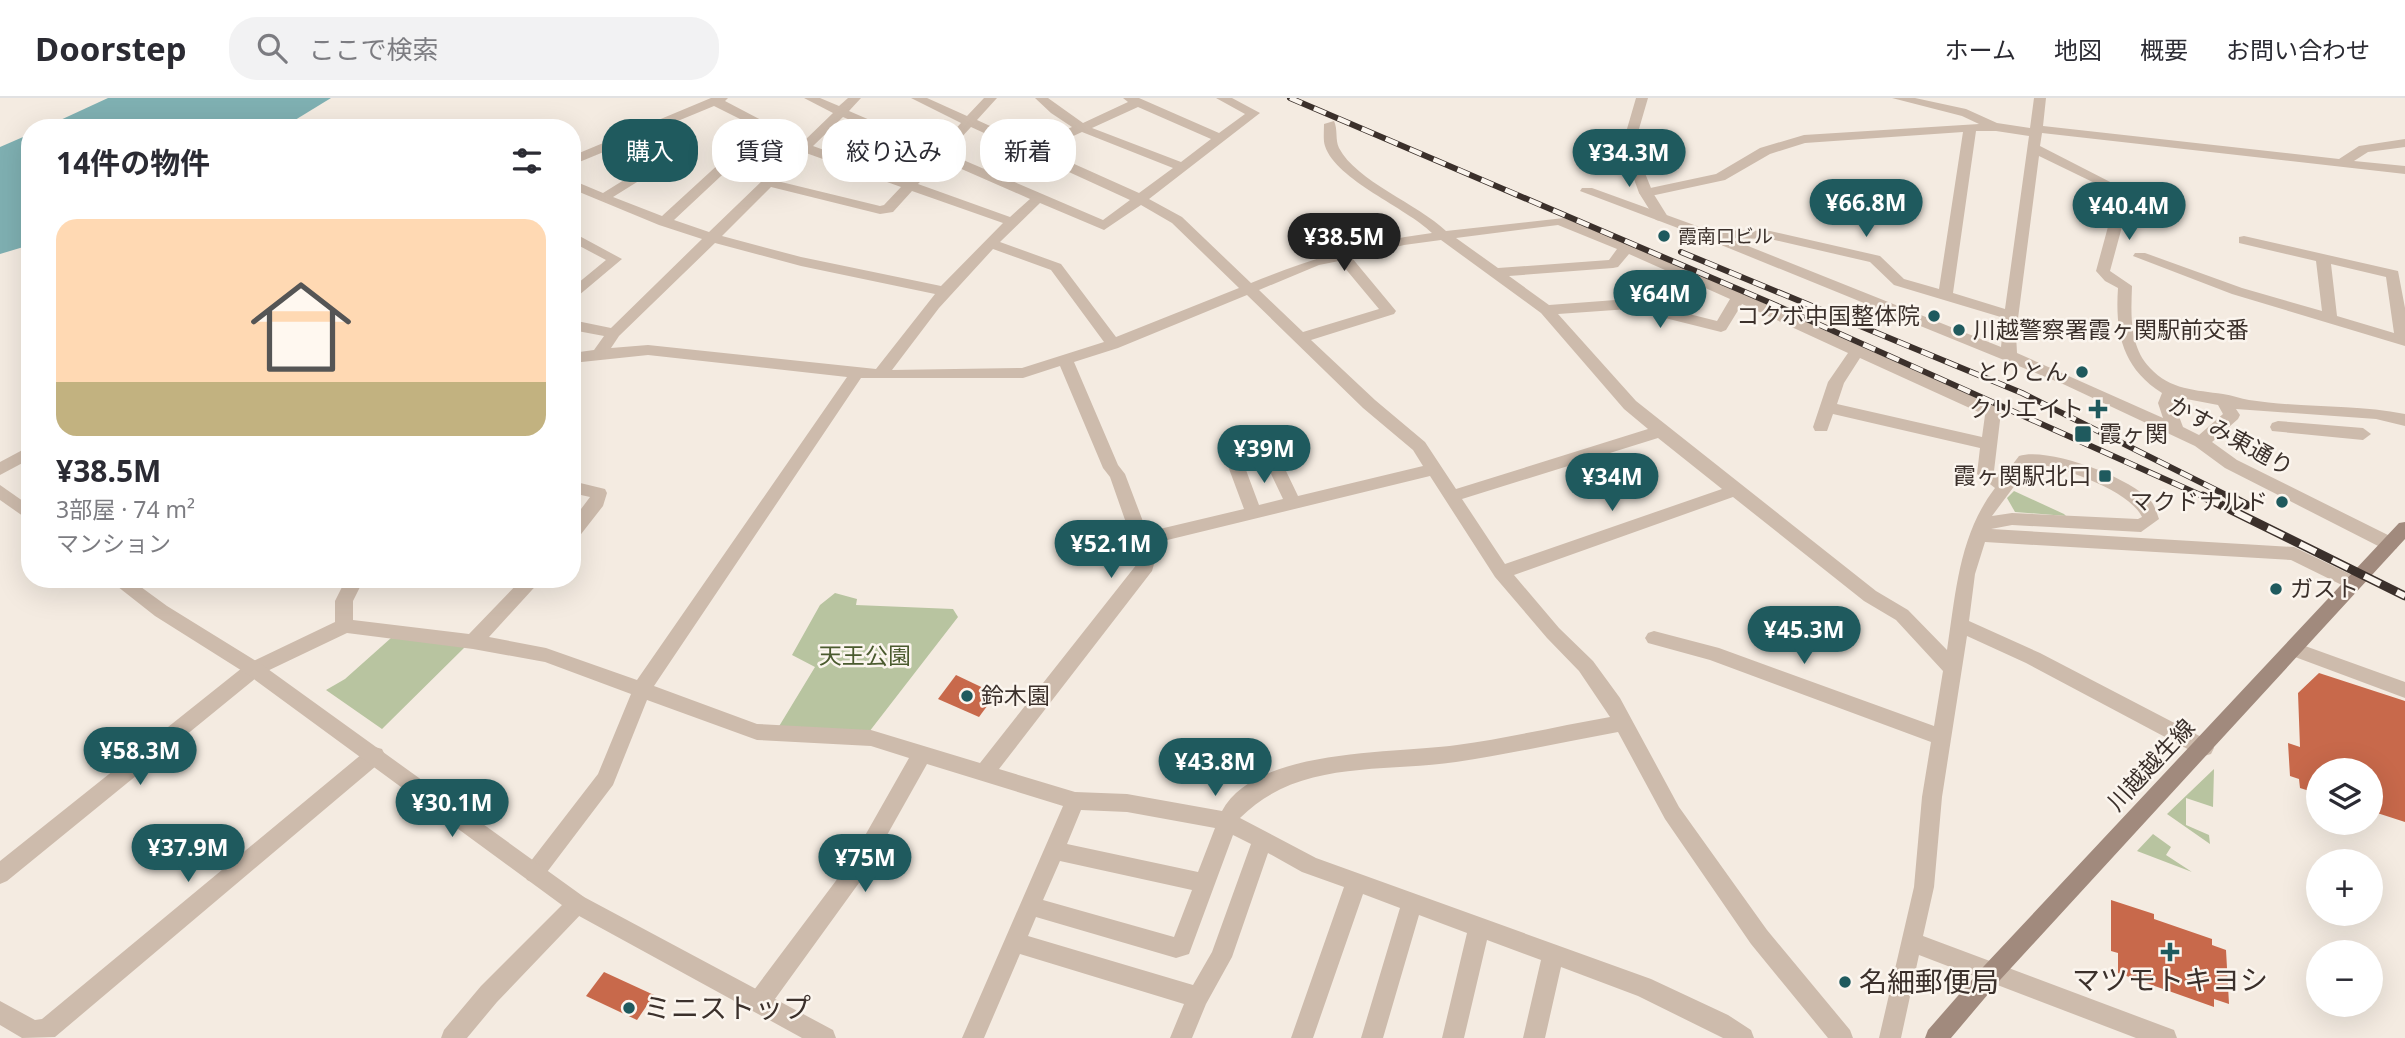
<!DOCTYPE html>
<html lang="ja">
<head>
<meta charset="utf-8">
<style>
  body { margin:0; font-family:"Noto Sans","Noto Sans JP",sans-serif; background:#f2f2f3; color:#2b2b33; height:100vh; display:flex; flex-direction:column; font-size:26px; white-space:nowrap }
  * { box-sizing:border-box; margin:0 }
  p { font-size:23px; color:#7c7c81 }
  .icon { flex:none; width:38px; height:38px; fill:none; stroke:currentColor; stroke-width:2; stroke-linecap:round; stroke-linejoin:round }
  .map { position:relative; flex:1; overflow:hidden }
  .drawer { position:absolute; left:21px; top:21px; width:560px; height:469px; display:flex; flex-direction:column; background:#fff; border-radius:28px; box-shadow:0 7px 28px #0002 }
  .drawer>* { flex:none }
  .guide { position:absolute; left:602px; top:21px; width:665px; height:63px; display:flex; gap:14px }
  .controls { position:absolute; left:2306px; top:660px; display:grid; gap:14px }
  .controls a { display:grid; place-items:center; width:77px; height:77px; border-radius:50%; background:#fff; box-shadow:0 7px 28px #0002; font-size:35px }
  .price { position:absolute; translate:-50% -60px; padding:0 16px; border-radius:24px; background:#1f5a5e; color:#fff; font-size:23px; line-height:46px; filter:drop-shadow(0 2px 4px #0008) }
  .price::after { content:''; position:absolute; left:50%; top:42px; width:21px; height:16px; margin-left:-10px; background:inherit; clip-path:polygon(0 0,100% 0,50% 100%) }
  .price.selected { background:#222; color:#fff }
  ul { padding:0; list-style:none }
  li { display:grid; align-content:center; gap:14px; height:371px; padding:0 35px }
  li span { display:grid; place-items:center; height:217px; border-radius:21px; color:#555 }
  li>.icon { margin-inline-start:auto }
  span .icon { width:126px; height:126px; fill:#fffc; stroke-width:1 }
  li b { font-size:30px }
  h2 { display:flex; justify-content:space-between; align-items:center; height:84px; padding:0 35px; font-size:30px }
  .pill { padding:0 24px; border-radius:28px; background:#fff; box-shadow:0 7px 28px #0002; font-size:24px; line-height:63px }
  .pill.selected { background:#1f5a5e; color:#fff }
  header { display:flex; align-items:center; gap:42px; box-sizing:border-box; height:98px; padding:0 35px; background:#fff; border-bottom:2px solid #e1e1e2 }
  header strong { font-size:33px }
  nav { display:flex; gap:38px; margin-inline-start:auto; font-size:24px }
  .search { width:490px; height:63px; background:#f2f2f3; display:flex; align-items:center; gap:18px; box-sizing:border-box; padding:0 24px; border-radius:28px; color:#7c7c81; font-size:26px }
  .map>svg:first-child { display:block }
  .green { fill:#b8c4a0 }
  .water { fill:#7fb0b2 }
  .building { fill:#c8694b }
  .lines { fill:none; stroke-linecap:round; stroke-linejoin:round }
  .minor { fill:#cdbbac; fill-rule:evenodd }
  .tertiary { fill:#cdbbac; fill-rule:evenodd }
  .secondary { fill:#a18a7d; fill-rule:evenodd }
  .rail-far1-casing { stroke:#3b302b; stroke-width:6 }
  .rail-casing { stroke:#3b302b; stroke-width:9 }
  .rail-far1 { stroke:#fbf5ee; stroke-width:4.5; stroke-dasharray:13; stroke-linecap:butt }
  .rail { stroke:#fbf5ee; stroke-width:6; stroke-dasharray:18; stroke-linecap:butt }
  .poi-dot { fill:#1f5a5e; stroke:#fbf5ee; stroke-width:2.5 }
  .labels { text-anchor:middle; stroke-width:5; stroke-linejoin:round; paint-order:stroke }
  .far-poi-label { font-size:19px; fill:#3b302b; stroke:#fbf5ee; text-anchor:start }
  .poi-label { font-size:23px; fill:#3b302b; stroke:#fbf5ee; text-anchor:end }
  .street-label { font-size:23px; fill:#3b302b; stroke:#fbf5ee }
  .park-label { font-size:23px; fill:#4a5a2e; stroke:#fbf5ee }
  .near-poi-label { font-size:28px; fill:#3b302b; stroke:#fbf5ee; text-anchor:start }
</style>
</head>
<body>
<header>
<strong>Doorstep</strong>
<div class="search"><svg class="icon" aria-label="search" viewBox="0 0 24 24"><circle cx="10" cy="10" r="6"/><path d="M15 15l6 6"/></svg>ここで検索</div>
<nav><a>ホーム</a><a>地図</a><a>概要</a><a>お問い合わせ</a></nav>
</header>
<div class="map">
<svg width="2405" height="940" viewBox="0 0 2405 940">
  <rect width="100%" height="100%" fill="#f4ebe1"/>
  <g class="green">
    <path d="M2014,393l50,23 2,2 -51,-4 -8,-14z"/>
    <path d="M835,495l22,6 -1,6 97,4 5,8 -89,115 -91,-4 37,-61 -23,-12 28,-50z"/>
    <path d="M391,540l75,8 -84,83 -56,-39 19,-11z"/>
    <path d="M2214,671l-1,38 -27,-9v27l23,10 1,9 -43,-30z"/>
    <path d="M2153,736l18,13 -5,8 26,17 -55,-21z"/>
  </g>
  <g class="water">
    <path d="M108,0h223l-49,30h-239z"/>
    <path d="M30,36v111l-30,9v-107z"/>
  </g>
  <g class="building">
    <path d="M2319,575l86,28v121l-34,-11v-41h-52v24l-19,-6 -1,-9 -9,-3 -2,-33 12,4 -2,-54z"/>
    <path d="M956,577l40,19 -17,23 -41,-18z"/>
    <path d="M2111,802l43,14v5l58,20v6l14,5 3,54 -15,-5v8l-96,-34v-20l-7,-2z"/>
    <path d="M604,874l50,23 -17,25 -51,-24z"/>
  </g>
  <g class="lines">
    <g class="minor">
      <path d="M711,0h17l-3,3 78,41 30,-29 -29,-15h16l19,8 9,-8h13l-12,13 88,38 24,-26 -50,-25h16l40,18 17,-18h13l-20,22 55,25 40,-18 -21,-14 -16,-15h13l35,25 45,-21 -5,-4h16l80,35 26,-19 -29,-16h16l28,15 -111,86 33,18 69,66c59,-24 118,-42 181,-50 -25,-25 -96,-53 -107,-87 -2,-6 -1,-15 -1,-22l10,-3c4,8 1,19 5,27 17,33 79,56 107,83l118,-13 92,37 343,153 2,4 -7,59 9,6 16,-21c30,-9 109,21 131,44 4,4 7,13 9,19l-18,13 -129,-7 -21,4 303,18 64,31 3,5 -3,5 -6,2 -61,-30 -306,-18 -10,32 -6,47 71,32 171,89 3,6 -3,6 -7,2 -7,-2 -171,-91 -59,-27 -25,161 -8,90 -11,49 243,91 8,3 3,8h-41l-217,-83 -18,83h-22l35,-151 8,-90 9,-55 -221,-82 -62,-17 -3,-5 3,-5 6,-2 65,17 215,78 9,-55 -47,-51 -32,-19 -131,-104 -219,78 45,53 34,33 27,37 59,109 88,123 83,100 3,8h-25l-77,-94 -86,-125 -47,-87c-54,10 -108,22 -162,30 -76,11 -157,-3 -216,56l76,40 335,121 77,36 23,15 3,8h-31l-85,-42 -77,-29 -16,71h-22l18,-78 -54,-20 -23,98h-22l25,-105 -48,-18 -36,123h-22l39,-130 -37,-14 -50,144h-22l53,-151 -42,-15 -34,-19 -36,104 -26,47 -14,34h-22l14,-34 -164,-50 -36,84h-22l101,-232 -136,-42 -63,112 -97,134 -8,3 -8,-3 -3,-8 3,-8 99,-132 59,-104 -38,-12 -114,-6 -110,-40 -34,85 -72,95 -7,3 -7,-3 -3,-7 3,-7 71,-92 33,-80 -86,-32 -72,-13 -126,-16 -86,41 -254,207 -7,3v-23l247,-197 88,-42v-21l11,-22h18l-11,22v19l116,14 53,-55h20l-53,58 57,11 91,32 210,-303 -199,-22 -76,8v-10l22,-3 10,-14 -32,-6v-10l39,8 91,-89 -43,-14 -87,-36v-9l31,13 58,-36 -33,-15 -56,23v-9zM714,8l44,22 -96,88 -49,-19 61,-38 -1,-6 -34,-16zM1138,9l73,32 -30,23 -89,-34zM843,19l88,38 -24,25 -94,-34zM971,29l159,73 -27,20 -156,-67zM1082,34l91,36 -34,25 -96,-43zM767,35l29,15 -87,84 -35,-12zM806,55l95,34 -17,18 -4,1 -103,-25zM941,62l89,39 -20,18 -92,-33zM771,89l109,27 13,-2 19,-21 91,32 -62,63 -140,-29 -79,-21zM1040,105l64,27 37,-25 31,18 67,65 -123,49 -55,-73 -61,-22zM1558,127l59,24 -8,11 -111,8 -42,-30zM1441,142l100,73 83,96 24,20 -192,60 -31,-47 -50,-42 -64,-60 83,-26 2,-3 -44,-53 52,-13zM715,145l86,23 134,28 -59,75 -228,-24 -37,3 8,-12zM993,151l58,21 53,72 -82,26 -130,2 47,-62zM1629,156l101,45 -13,22 -88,-22 -80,6 -40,-29 104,-8 5,-1zM1339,163l40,48 -76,23 -44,-42 60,-25zM1247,197l116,113 50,42 10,16 -125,30 -24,-50 -6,-2 -41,10 -2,4 19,51 -97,23 -22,-58 -7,-9 -44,-103 44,-14zM1742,206l106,49 -20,29 -15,45 2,4h12l6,-17 147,34 -3,26 18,14c-36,47 -39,104 -48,162l-39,-40 -32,-19 -240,-190 -78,-87 71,-5 92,23 5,-2zM1860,260l125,57 -3,22 -145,-33 7,-21zM1060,268l43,102 7,9 28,80 -1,7 -157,199 -109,-33 -114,-6 -103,-38 207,-308h162zM1658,340l64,51 -217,75 -43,-65zM1263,359l20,42 -24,6 -16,-43zM2037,366c28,4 93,27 105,53l-4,2 -126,-6 -20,3 38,-51zM1430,378l65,101 52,61 32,33 31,46c-51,9 -102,21 -153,28 -61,9 -202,2 -235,66l-95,-17 -52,-2 -76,-23 153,-198 4,-14 -5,-13zM1081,712l46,2 88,16 -17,44 -131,-28zM1233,737l18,9 -39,108 -19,33 -165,-49 8,-19 140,41 13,-4zM1060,763l132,29 -18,47 -131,-37z"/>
      <path d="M1892,0h23l51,11 31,14 33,5 4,-30h12l-3,28 296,33 20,-13 46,-7v8l-37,5 -14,9 51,5v8l-363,-41 -2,13 78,40 5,37 -13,48 22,15c-1,28 -3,60 18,82 20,22 46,22 73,26 9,1 18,5 26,6 52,8 105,4 156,14v12l-29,-7 -140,-10 4,6 -2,4 -26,23 25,18 159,79 3,5 -3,5h-12l-159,-81 -30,-22 -132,-62 -364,-148 -119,-45 2,-3h10l116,42 62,1 110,25 24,23 35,10 24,-157 -158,11 -35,11 -45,26 -79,17 -7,-4 2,-3 75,-16 44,-26 44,-13 175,-11 -17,-8zM1976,33h20l33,5 -24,173 -52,-16zM2039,58l66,32 4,35 -13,48 9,10 13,7c-3,44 4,80 44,105l-4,10 5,15 -146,-65 -1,-19zM1728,140l42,1 100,23 24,23 110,33 -3,29zM2176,299l42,8 5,9 -24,21 -16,-8 -9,-24z"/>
      <path d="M572,134l50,27 -50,42v-13l34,-28 -34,-18z"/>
      <path d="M2244,138l154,35 7,37v38l-173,-52 -99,-38 2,-3h10l97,35 80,23 -6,-50 -77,-18v-6zM2331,166l55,13 8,56 -57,-17z"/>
      <path d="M2278,323l85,7 8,6 -8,6 -91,-9 -2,-4 2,-4z"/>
      <path d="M30,348v13l-30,16v-13z"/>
      <path d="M572,383l33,8 2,4 -4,13 -25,32 -6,1v-18l18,-24 -18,-4z"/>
      <path d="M2294,544l111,40v16l-118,-44 -2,-5 2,-5z"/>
      <path d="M375,649l7,2 3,6 -3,6 -327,276 -33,1 -22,-13v-24l35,19 7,-1 326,-270z"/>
      <path d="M577,796l7,3 4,7 -4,7 -87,91 -30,36h-26l3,-8 37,-44 89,-89z"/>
    </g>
    <g class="tertiary">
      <path d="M1636,0h12l-14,48 19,47 15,24 -7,4 -5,-1 -17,-27 -17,-47z"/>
      <path d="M0,387l30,21v15l-30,-21z"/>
      <path d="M108,481h22l37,27 94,58 323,233 249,133 3,8h-34l-232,-127 -323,-237 -92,-58z"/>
    </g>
    <path class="secondary" d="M2405,424v17l-405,441 -49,58h-26l3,-8 56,-64 415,-443z"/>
    <defs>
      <g id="rail-far1">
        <path d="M1290,0l483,206 434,194"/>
        <path d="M1681,154l341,141 210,105"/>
      </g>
      <g id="rail">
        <path d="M2203,398l202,100"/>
        <path d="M2229,398l17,9"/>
      </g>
    </defs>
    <use href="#rail-far1" class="rail-far1-casing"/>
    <use href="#rail" class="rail-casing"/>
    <use href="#rail-far1" class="rail-far1"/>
    <use href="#rail" class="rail"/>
  </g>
  <g class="poi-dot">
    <circle cx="1664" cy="138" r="7"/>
    <circle cx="1934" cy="218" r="7"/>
    <circle cx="1959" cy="232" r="7"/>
    <circle cx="2082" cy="274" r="7"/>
    <path d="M2094.5 300.5h7v7h7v7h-7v7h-7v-7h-7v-7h7z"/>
    <rect x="2074" y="327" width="18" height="18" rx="3.5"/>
    <rect x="2098" y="371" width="14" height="14" rx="3.5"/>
    <circle cx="2282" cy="404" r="7"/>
    <circle cx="2276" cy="491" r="7"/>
    <circle cx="967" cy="598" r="7"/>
    <path d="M2166.5 843.5h7v7h7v7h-7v7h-7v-7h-7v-7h7z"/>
    <circle cx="1845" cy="884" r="7"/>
    <circle cx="629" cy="910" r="7"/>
  </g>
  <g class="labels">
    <g class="far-poi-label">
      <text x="1678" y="145">霞南口ビル</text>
    </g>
    <g class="poi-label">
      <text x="1920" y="226">コクボ中国整体院</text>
      <text x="1973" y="240" text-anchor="start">川越警察署霞ヶ関駅前交番</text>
      <text x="2068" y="282">とりとん</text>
      <text x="2084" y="319">クリエイト</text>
      <text x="2099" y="344" text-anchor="start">霞ヶ関</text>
      <text x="2091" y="386">霞ヶ関駅北口</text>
      <text x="2268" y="412">マクドナルド</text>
      <text x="2290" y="499" text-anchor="start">ガスト</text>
      <text x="981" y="606" text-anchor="start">鈴木園</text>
    </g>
    <g class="street-label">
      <text transform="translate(2231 338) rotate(29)" y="8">かすみ東通り</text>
      <text transform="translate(2151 667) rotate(-47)" y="8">川越越生線</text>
    </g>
    <g class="park-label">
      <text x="865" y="566">天王公園</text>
    </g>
    <g class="near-poi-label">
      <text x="2170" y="892" text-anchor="middle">マツモトキヨシ</text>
      <text x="1859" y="894">名細郵便局</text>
      <text x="643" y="920">ミニストップ</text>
    </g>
  </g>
</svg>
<div class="controls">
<a><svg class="icon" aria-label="layers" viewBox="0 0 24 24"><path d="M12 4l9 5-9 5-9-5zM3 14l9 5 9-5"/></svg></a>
<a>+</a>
<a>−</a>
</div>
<b class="price" style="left:1629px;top:91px">¥34.3M</b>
<b class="price" style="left:1866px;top:141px">¥66.8M</b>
<b class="price" style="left:2129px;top:144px">¥40.4M</b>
<b class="price selected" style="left:1344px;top:175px">¥38.5M</b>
<b class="price" style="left:1660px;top:232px">¥64M</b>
<b class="price" style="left:1264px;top:387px">¥39M</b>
<b class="price" style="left:1612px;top:415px">¥34M</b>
<b class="price" style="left:1111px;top:482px">¥52.1M</b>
<b class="price" style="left:1804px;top:568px">¥45.3M</b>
<b class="price" style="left:140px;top:689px">¥58.3M</b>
<b class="price" style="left:1215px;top:700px">¥43.8M</b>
<b class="price" style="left:452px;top:741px">¥30.1M</b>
<b class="price" style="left:188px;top:786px">¥37.9M</b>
<b class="price" style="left:865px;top:796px">¥75M</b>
<div class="guide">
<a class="pill selected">購入</a>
<a class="pill">賃貸</a>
<a class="pill">絞り込み</a>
<a class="pill">新着</a>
</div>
<section class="drawer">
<h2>14件の物件<svg class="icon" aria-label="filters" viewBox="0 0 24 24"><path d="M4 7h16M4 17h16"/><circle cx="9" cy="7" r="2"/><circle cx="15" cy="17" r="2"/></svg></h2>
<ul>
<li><span style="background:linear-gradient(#ffd9b3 75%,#c2b280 0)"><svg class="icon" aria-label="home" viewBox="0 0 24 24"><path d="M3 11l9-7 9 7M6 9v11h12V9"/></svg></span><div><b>¥38.5M</b><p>3部屋 · 74 m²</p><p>マンション</p></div></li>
</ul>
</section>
</div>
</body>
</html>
